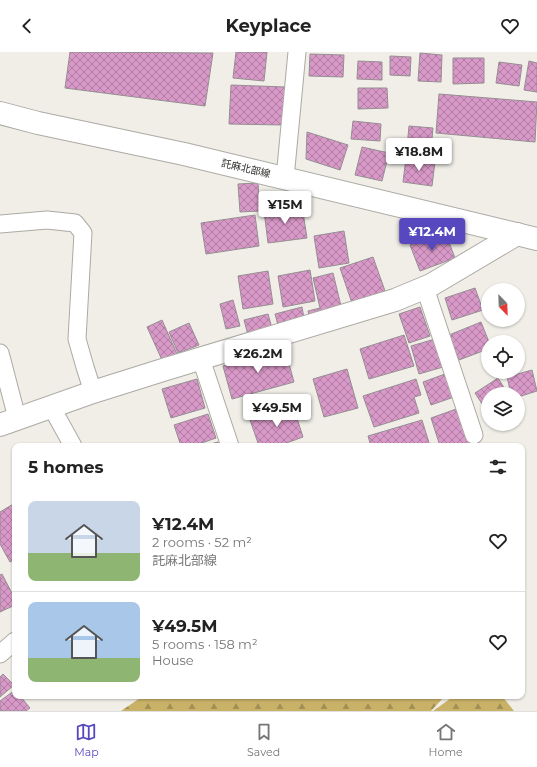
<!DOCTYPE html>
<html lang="en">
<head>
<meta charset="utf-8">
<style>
  body { margin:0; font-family:Montserrat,"Noto Sans JP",sans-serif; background:#f6f6f6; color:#222; height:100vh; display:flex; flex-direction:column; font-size:15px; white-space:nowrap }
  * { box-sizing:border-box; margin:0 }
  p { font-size:13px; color:#767676 }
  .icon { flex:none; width:22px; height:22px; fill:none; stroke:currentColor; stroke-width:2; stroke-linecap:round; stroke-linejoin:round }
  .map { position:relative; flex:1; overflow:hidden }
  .side { position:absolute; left:12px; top:391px; width:513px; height:256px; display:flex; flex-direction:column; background:#fff; border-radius:8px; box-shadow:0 1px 3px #0004 }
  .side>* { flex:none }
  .needle { width:26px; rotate:157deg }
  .fabs { position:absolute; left:481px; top:231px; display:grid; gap:8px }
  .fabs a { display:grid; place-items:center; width:44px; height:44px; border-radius:50%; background:#fff; box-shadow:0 1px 3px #0004; font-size:20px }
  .price { position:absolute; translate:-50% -34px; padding:0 9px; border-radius:4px; background:#fff; color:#222; font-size:13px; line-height:26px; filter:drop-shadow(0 1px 2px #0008) }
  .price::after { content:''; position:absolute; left:50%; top:24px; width:12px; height:9px; margin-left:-6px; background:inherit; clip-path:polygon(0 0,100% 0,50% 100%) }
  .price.active { background:#5848bf; color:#fff }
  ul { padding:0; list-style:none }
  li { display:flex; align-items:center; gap:12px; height:100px; padding:0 16px }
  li+li { border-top:1px solid #e0e0e0 }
  li span { display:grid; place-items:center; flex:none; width:112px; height:80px; border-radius:8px; color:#555 }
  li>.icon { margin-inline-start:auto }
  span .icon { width:48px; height:48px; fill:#fffc; stroke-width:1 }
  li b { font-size:17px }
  h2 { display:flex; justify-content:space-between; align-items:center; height:48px; padding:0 16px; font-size:17px }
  header { display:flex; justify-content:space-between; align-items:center; height:52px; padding:0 16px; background:#fff; font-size:18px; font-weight:700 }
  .menu { display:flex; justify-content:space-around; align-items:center; height:56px; border-top:1px solid #e0e0e0; background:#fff; font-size:11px; color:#767676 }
  .menu a { display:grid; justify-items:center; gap:2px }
  .menu .active { color:#5848bf }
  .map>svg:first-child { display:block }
  .forest { fill:url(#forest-firs) }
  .building { fill:url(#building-cross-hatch); stroke:#948e92 }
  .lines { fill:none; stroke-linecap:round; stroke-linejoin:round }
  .minor-casing { stroke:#acaaa4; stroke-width:19 }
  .tertiary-casing { stroke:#acaaa4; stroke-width:24 }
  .secondary-casing { stroke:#acaaa4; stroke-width:24 }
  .minor { stroke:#fff; stroke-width:17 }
  .tertiary { stroke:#fff; stroke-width:22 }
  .secondary { stroke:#fff; stroke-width:22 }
  .labels { text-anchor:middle; stroke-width:3; stroke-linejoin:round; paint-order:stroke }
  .street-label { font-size:10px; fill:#2d2c29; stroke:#fff }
</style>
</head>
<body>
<header><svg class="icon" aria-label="back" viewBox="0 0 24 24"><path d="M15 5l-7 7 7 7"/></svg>Keyplace<svg class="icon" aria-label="heart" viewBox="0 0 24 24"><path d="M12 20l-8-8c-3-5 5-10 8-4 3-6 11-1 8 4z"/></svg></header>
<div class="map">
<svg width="537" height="659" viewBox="0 0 537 659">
  <defs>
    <pattern id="forest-firs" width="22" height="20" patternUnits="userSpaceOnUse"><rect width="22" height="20" fill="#c9b167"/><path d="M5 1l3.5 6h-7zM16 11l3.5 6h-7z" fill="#a49055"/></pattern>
    <pattern id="building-cross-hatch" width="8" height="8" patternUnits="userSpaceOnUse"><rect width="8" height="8" fill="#d999c8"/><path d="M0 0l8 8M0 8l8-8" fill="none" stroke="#b07da2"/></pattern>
  </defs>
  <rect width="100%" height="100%" fill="#f0eee7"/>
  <g class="forest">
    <path d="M143,644h302l-14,15h-310z"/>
    <path d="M454,644h48l12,15h-81z"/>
  </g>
  <g class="building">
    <path d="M70,0l143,1 -8,53 -140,-18z"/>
    <path d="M236,0h31l-3,29 -31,-3z"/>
    <path d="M420,1l22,2 -1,27 -23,-1z"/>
    <path d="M310,2l34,1 -1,22 -34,-1z"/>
    <path d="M390,4l21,1 -1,19 -20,-1z"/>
    <path d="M453,6h31v25l-31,1z"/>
    <path d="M358,9l24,1v18l-25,-1z"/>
    <path d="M529,9l8,2v29l-13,-2z"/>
    <path d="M499,10l23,3 -3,21 -23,-3z"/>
    <path d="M231,33l54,2 -2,38 -54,-1z"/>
    <path d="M358,36h29l1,20 -30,1z"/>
    <path d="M439,42l98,8 -2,40 -99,-9z"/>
    <path d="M353,69l28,3 -1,17 -29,-2z"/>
    <path d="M409,74l24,2 -2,21 -24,-2z"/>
    <path d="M307,80l41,13 -8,25 -34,-11z"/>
    <path d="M362,95l27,6 -7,28 -27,-6z"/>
    <path d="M406,106l29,4 -3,24 -29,-4z"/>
    <path d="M258,131l2,28 -20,1 -2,-28z"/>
    <path d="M302,154l5,32 -39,5 -4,-32z"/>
    <path d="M255,163l4,31 -53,8 -5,-31z"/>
    <path d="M344,179l5,32 -30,5 -5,-32z"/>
    <path d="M445,180l10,26 -35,13 -10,-26z"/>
    <path d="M373,205l12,34 -33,12 -12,-35z"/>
    <path d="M310,218l5,31 -32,6 -5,-31z"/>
    <path d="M268,219l5,33 -30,5 -5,-33z"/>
    <path d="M333,221l9,37 -32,9 -2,-8 12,-3 -7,-30z"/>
    <path d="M475,236l8,22 -31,10 -7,-22z"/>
    <path d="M233,248l7,26 -14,3 -6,-25z"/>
    <path d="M302,255l2,11 -26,7 -3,-11z"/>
    <path d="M420,255l10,29 -21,7 -10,-29z"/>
    <path d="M268,262l4,14 -24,7 -4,-15z"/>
    <path d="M162,268l15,34 -15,6 -15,-33z"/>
    <path d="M481,270l8,20h-1v7l-29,11 -10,-25z"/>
    <path d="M189,271l10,22 -21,8 -9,-21z"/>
    <path d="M404,283l10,31 -45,13 -9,-30z"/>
    <path d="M435,287l8,28 -24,7 -8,-28z"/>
    <path d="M285,297l9,33 -62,17 -9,-33z"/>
    <path d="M347,317l11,39 -34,9 -11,-38z"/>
    <path d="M532,318l5,21 -19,6v-3h-7l-4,-17z"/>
    <path d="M445,322l9,23 -23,8 -8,-23z"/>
    <path d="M498,326l10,16h-20v19l-13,-20z"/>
    <path d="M197,327l8,29 -34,10 -9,-29z"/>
    <path d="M416,327l5,16 -7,2 5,16 -45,14 -11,-31z"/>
    <path d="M293,354l10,31 -25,9h-19l-9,-26z"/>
    <path d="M459,356l12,35 -10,3h-21l-9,-28z"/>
    <path d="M208,362l8,24 -23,8h-12l-7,-21z"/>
    <path d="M422,368l8,26h-59l-3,-10z"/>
    <path d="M218,390l1,4h-15z"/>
    <path d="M15,451v56l-5,3 -10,-18v-32z"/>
    <path d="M2,522l13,25v6l-15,7v-37z"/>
    <path d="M3,622l11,11 -14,12v-20z"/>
    <path d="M15,638v6h5l10,12 -4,3h-26v-10z"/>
  </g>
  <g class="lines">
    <defs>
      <g id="minor">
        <path d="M285,126l12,-126"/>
        <path d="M0,172l47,-4 28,3 8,10 -6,106 8,28 8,25"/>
        <path d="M425,236l49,147"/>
        <path d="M0,301l17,65"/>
        <path d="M201,307l29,87"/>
        <path d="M52,356l21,38"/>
        <path d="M0,602l15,-13"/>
      </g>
      <path id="tertiary" d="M0,373l93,-33 73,-23 229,-69 36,-15 86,-51"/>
      <path id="secondary" d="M0,61l38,10 146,31 353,85"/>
    </defs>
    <use href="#minor" class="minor-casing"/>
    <use href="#tertiary" class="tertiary-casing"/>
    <use href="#secondary" class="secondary-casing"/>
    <use href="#minor" class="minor"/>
    <use href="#tertiary" class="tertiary"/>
    <use href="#secondary" class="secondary"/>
  </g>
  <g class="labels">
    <g class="street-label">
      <text transform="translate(246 116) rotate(13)" y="4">託麻北部線</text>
    </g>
  </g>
</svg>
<div class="fabs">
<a><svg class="needle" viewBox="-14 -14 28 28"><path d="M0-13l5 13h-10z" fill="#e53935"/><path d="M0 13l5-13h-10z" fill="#767676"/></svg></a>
<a><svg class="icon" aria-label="locate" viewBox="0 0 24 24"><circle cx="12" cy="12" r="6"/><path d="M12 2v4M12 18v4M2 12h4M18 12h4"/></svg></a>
<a><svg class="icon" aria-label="layers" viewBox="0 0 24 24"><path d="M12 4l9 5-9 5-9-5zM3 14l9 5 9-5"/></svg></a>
</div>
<b class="price" style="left:419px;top:120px">¥18.8M</b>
<b class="price" style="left:285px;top:173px">¥15M</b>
<b class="price active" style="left:432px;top:200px">¥12.4M</b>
<b class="price" style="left:258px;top:322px">¥26.2M</b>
<b class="price" style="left:277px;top:376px">¥49.5M</b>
<section class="side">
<h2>5 homes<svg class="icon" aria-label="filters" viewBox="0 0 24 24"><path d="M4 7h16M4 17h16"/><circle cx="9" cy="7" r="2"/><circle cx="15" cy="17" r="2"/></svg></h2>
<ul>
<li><span style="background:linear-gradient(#c9d6e8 65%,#8fb573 0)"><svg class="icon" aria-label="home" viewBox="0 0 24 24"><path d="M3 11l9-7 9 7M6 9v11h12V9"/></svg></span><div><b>¥12.4M</b><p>2 rooms · 52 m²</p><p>託麻北部線</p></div><svg class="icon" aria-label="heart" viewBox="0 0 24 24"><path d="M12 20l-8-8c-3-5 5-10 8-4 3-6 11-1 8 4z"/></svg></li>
<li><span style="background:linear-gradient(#a9c7e8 70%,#8fb573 0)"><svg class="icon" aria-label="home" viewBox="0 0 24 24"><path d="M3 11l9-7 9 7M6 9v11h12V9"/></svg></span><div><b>¥49.5M</b><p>5 rooms · 158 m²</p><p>House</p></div><svg class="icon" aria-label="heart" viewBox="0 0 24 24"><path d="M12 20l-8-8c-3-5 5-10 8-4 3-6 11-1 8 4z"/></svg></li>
</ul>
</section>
</div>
<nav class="menu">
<a class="active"><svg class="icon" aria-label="map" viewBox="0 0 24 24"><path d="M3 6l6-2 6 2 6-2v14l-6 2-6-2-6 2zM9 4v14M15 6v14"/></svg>Map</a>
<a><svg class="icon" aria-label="saved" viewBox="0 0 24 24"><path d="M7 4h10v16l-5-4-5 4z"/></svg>Saved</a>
<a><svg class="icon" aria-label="home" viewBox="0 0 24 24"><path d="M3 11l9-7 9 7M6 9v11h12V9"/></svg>Home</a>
</nav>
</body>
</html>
